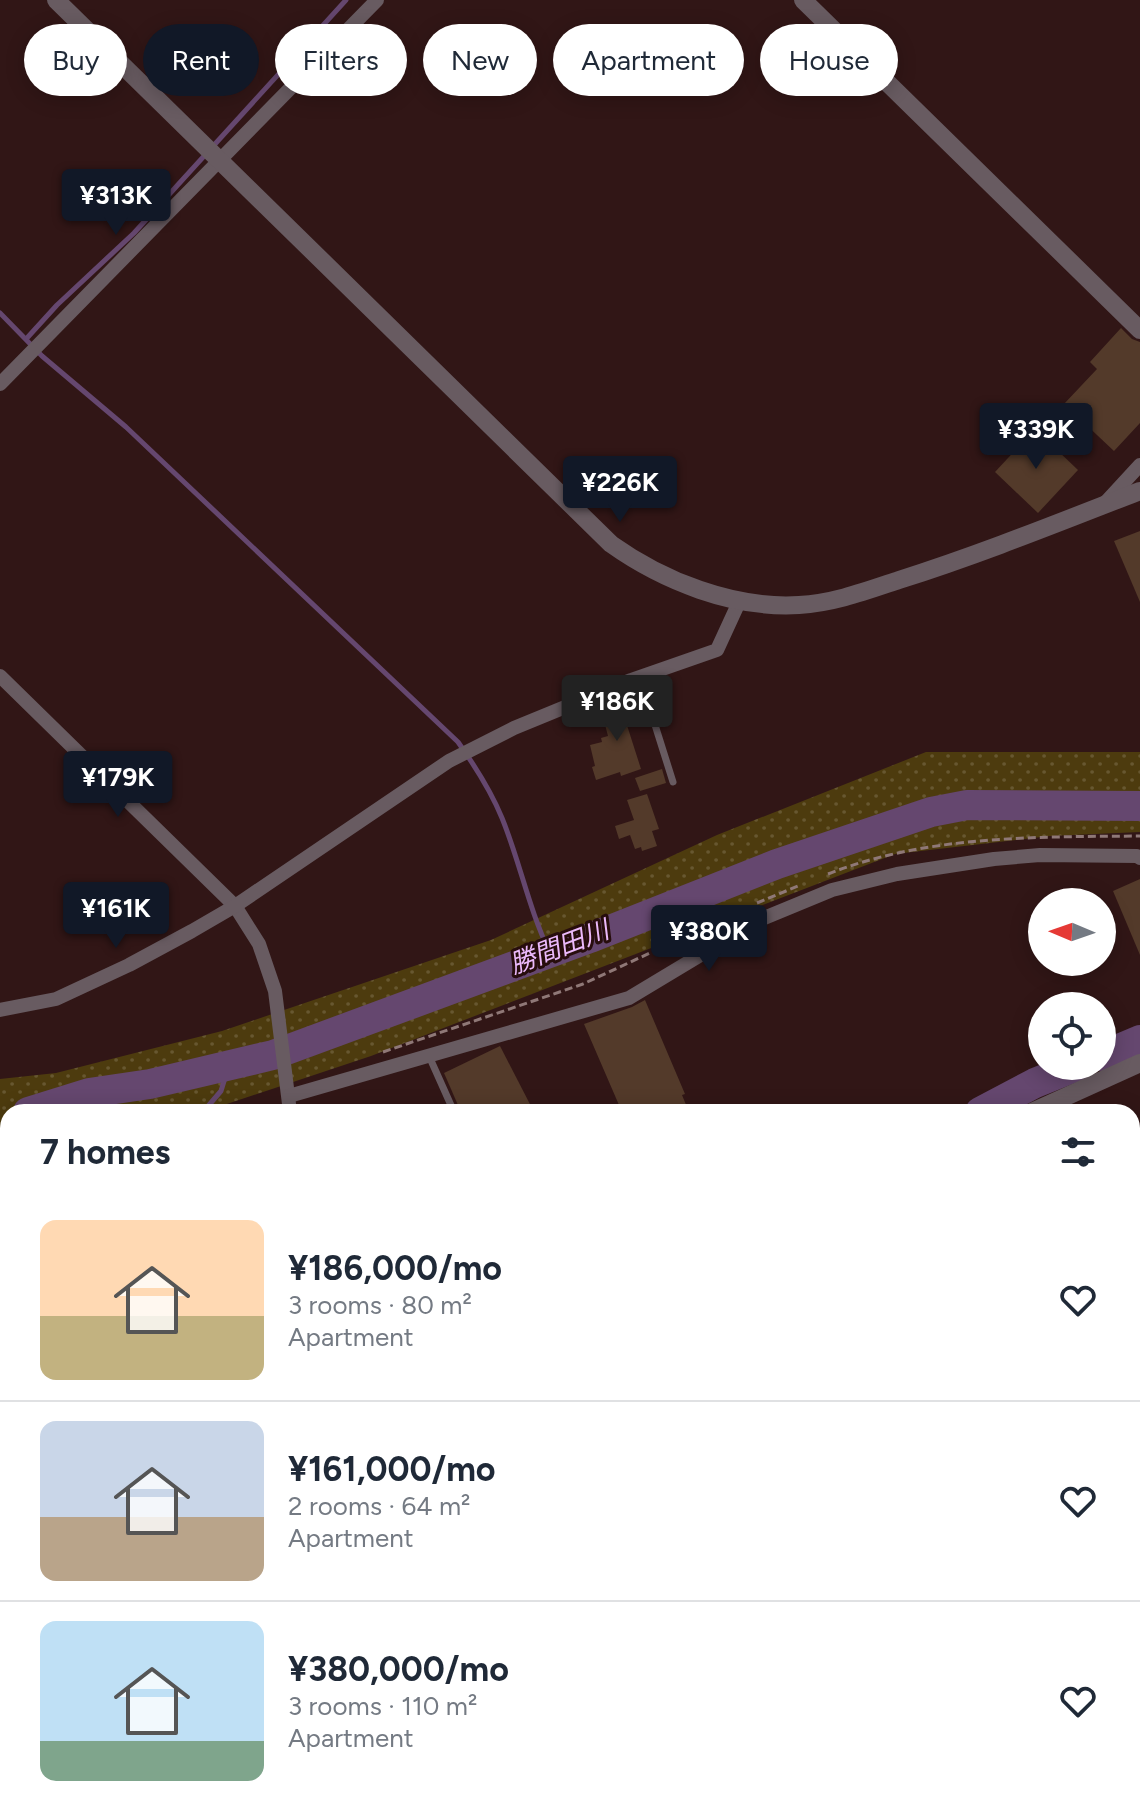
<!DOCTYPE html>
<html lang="en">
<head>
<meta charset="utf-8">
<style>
  body { margin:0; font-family:Figtree,"Noto Sans JP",sans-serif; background:#f6f6f7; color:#1f2937; height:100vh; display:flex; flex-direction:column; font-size:30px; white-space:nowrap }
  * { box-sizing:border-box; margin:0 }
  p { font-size:26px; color:#747a83 }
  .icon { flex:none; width:44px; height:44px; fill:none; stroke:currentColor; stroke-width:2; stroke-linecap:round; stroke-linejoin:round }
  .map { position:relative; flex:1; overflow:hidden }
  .details { position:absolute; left:0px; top:1104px; width:1140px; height:712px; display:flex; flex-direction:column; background:#fff; border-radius:24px 24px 0 0; box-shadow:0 4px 20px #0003 }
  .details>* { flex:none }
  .guide { position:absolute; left:24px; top:24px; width:1092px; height:72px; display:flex; gap:16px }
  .needle { width:52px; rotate:272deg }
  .tools { position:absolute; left:1028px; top:888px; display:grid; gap:16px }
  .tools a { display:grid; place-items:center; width:88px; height:88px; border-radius:50%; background:#fff; box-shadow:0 4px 20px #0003; font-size:40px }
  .price { position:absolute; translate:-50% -68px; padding:0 18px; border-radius:8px; background:#111827; color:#fff; font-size:26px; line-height:52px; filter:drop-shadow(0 2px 4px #0008) }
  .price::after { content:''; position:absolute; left:50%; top:48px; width:24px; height:18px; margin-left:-12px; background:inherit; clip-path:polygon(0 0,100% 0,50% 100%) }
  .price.on { background:#222; color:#fff }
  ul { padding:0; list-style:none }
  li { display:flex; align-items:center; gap:24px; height:200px; padding:0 40px }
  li+li { border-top:2px solid #e0e1e3 }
  li span { display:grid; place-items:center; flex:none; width:224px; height:160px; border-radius:16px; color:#555 }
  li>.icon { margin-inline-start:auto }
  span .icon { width:96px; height:96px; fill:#fffc; stroke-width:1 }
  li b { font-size:34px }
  h2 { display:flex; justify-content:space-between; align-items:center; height:96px; padding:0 40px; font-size:34px }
  .tag { padding:0 28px; border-radius:36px; background:#fff; box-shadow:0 4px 20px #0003; font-size:28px; line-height:72px }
  .tag.on { background:#111827; color:#fff }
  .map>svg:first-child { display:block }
  .grass { fill:url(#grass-dots) }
  .forest { fill:url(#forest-firs) }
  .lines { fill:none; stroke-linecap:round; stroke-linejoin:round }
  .stream { stroke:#65476f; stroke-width:5 }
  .river { stroke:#65476f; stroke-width:30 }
  .building { fill:#533a2a }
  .path { stroke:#8f7877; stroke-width:3; stroke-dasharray:8 4; stroke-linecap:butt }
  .service { stroke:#685b61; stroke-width:7 }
  .minor { stroke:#685b61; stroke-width:14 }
  .tertiary { stroke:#685b61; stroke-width:18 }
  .labels { text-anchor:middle; stroke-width:6; stroke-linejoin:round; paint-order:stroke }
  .water-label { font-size:26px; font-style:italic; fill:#ebb9fb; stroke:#270d0d }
</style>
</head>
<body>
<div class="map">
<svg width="1140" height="1816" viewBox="0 0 1140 1816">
  <defs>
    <pattern id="grass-dots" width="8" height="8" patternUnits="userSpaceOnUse" patternTransform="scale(2)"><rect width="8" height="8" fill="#4d3b0e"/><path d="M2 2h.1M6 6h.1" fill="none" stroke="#675730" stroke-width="1.8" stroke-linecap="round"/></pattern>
    <pattern id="forest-firs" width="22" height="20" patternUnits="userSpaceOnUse" patternTransform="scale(2)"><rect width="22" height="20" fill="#4d3b0e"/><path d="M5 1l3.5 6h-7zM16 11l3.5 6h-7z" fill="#675730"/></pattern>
  </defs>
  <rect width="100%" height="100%" fill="#311616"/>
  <path class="grass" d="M926,752h214v80l-90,4 -155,18 -524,202 -168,56h-195v53l-8,2v-88l56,-6 166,-42 269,-91 226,-105z"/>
  <g class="forest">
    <path d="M1132,1771l8,2v43h-477l-1,-8h470z"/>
    <path d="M332,1808h107l3,8h-111z"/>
  </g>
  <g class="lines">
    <g class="stream">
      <path d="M0,313l42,43 84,71 332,315c17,24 33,49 44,76 18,44 27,92 48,135"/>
      <path d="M27,338l30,-33 77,-72 212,-233"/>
      <path d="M203,1112l18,-21 8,-26"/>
    </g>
    <g class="river">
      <path d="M1102,1056l38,-16"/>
      <path d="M28,1112l61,-19 61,-9 123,-29 317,-117 187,-74 154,-52 36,-7 173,1"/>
      <path d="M980,1112l55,-29 42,-17"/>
      <path d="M100,1816l2,-8"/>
    </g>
  </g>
  <g class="building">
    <path d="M1121,328l11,11 8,3v81l-26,28 -50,-47 33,-35 -7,-7z"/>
    <path d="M1035,429l43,41 -40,43 -43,-41z"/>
    <path d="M1140,531v71l-26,-61z"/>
    <path d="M641,698l4,15 -20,6 16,50 -20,7 -1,-4 -24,8 -4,-13 3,-1 -5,-21 12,-3 -1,-4 7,-2 -6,-23z"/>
    <path d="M662,769l4,14 -26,8 -5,-13z"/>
    <path d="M647,794l12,35 -7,2 5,15 -15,5 -1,-4 -6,2 -5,-14 -11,4 -4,-13 19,-6 -7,-20z"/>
    <path d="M1140,879v76l-27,-64z"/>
    <path d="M645,1000l40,94 -3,1 7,17h-67l-38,-88 48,-17z"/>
    <path d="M500,1046l34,66h-73l-17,-39z"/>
  </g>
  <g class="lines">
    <g class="path">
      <path d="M828,874c99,-39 207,-37 312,-38"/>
      <path d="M757,903l41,-17"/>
      <path d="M383,1052l200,-68 164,-76"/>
    </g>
    <g class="service">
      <path d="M644,676l6,33 23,73"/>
      <path d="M429,1056l25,56"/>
      <path d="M1132,1275l8,-2"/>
      <path d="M1132,1293l8,41"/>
      <path d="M1140,1337l-5,22 4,26 -3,82 4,1"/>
      <path d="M128,1816l1,-8"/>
    </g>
    <g class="minor">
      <path d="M0,384l377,-384"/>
      <path d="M1105,503l35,-38"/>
      <path d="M0,676l235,230 24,38 16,47 15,121"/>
      <path d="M0,1010l56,-11 73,-34 63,-34 43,-25 214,-145 65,-33 117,-48 86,-30 23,-50"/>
      <path d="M289,1096l340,-98 128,-77 75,-31 65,-16 97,-15 46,-4 97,1 3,2"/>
      <path d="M809,1808l4,8"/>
    </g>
    <g class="tertiary">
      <path d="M56,0l555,544c52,37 122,65 188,61 35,-2 67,-14 100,-25 82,-26 161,-58 241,-89"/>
      <path d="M803,0l337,330"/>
      <path d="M1032,1112l108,-49"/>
      <path d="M315,1816l1,-8"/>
    </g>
  </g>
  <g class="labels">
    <g class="water-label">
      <text transform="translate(559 947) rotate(-21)" y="9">勝間田川</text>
    </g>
  </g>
</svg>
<div class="tools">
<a><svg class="needle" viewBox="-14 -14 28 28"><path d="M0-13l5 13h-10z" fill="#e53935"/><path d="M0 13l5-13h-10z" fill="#747a83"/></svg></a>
<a><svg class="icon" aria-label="locate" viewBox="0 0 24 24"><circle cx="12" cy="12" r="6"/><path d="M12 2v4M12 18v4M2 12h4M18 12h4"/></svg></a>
</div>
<b class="price" style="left:116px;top:237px">¥313K</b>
<b class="price" style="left:1036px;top:471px">¥339K</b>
<b class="price" style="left:620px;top:524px">¥226K</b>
<b class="price on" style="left:617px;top:743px">¥186K</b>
<b class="price" style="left:118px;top:819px">¥179K</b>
<b class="price" style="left:116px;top:950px">¥161K</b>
<b class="price" style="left:709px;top:973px">¥380K</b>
<div class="guide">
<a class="tag">Buy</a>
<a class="tag on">Rent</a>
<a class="tag">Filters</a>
<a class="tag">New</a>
<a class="tag">Apartment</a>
<a class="tag">House</a>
</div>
<section class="details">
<h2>7 homes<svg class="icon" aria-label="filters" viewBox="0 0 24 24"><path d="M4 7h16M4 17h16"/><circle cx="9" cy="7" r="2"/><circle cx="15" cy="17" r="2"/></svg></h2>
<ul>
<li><span style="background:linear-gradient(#ffd9b3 60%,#c2b280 0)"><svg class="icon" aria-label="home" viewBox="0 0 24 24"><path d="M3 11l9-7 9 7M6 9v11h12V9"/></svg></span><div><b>¥186,000/mo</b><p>3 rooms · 80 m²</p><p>Apartment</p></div><svg class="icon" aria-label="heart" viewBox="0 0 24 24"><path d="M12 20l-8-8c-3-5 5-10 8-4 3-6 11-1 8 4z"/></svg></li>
<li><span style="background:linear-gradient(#c9d6e8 60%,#b9a48a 0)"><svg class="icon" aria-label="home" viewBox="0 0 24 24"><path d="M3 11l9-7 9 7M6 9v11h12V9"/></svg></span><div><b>¥161,000/mo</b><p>2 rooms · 64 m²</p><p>Apartment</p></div><svg class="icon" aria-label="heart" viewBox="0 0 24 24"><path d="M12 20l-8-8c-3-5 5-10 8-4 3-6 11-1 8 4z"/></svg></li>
<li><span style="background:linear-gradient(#bfe0f5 75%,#7fa58c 0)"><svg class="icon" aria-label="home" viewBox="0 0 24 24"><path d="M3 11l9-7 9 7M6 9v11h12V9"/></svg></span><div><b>¥380,000/mo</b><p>3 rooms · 110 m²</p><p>Apartment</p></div><svg class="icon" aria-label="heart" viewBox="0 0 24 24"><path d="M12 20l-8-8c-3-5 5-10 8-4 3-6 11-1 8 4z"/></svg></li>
</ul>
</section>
</div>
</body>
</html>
